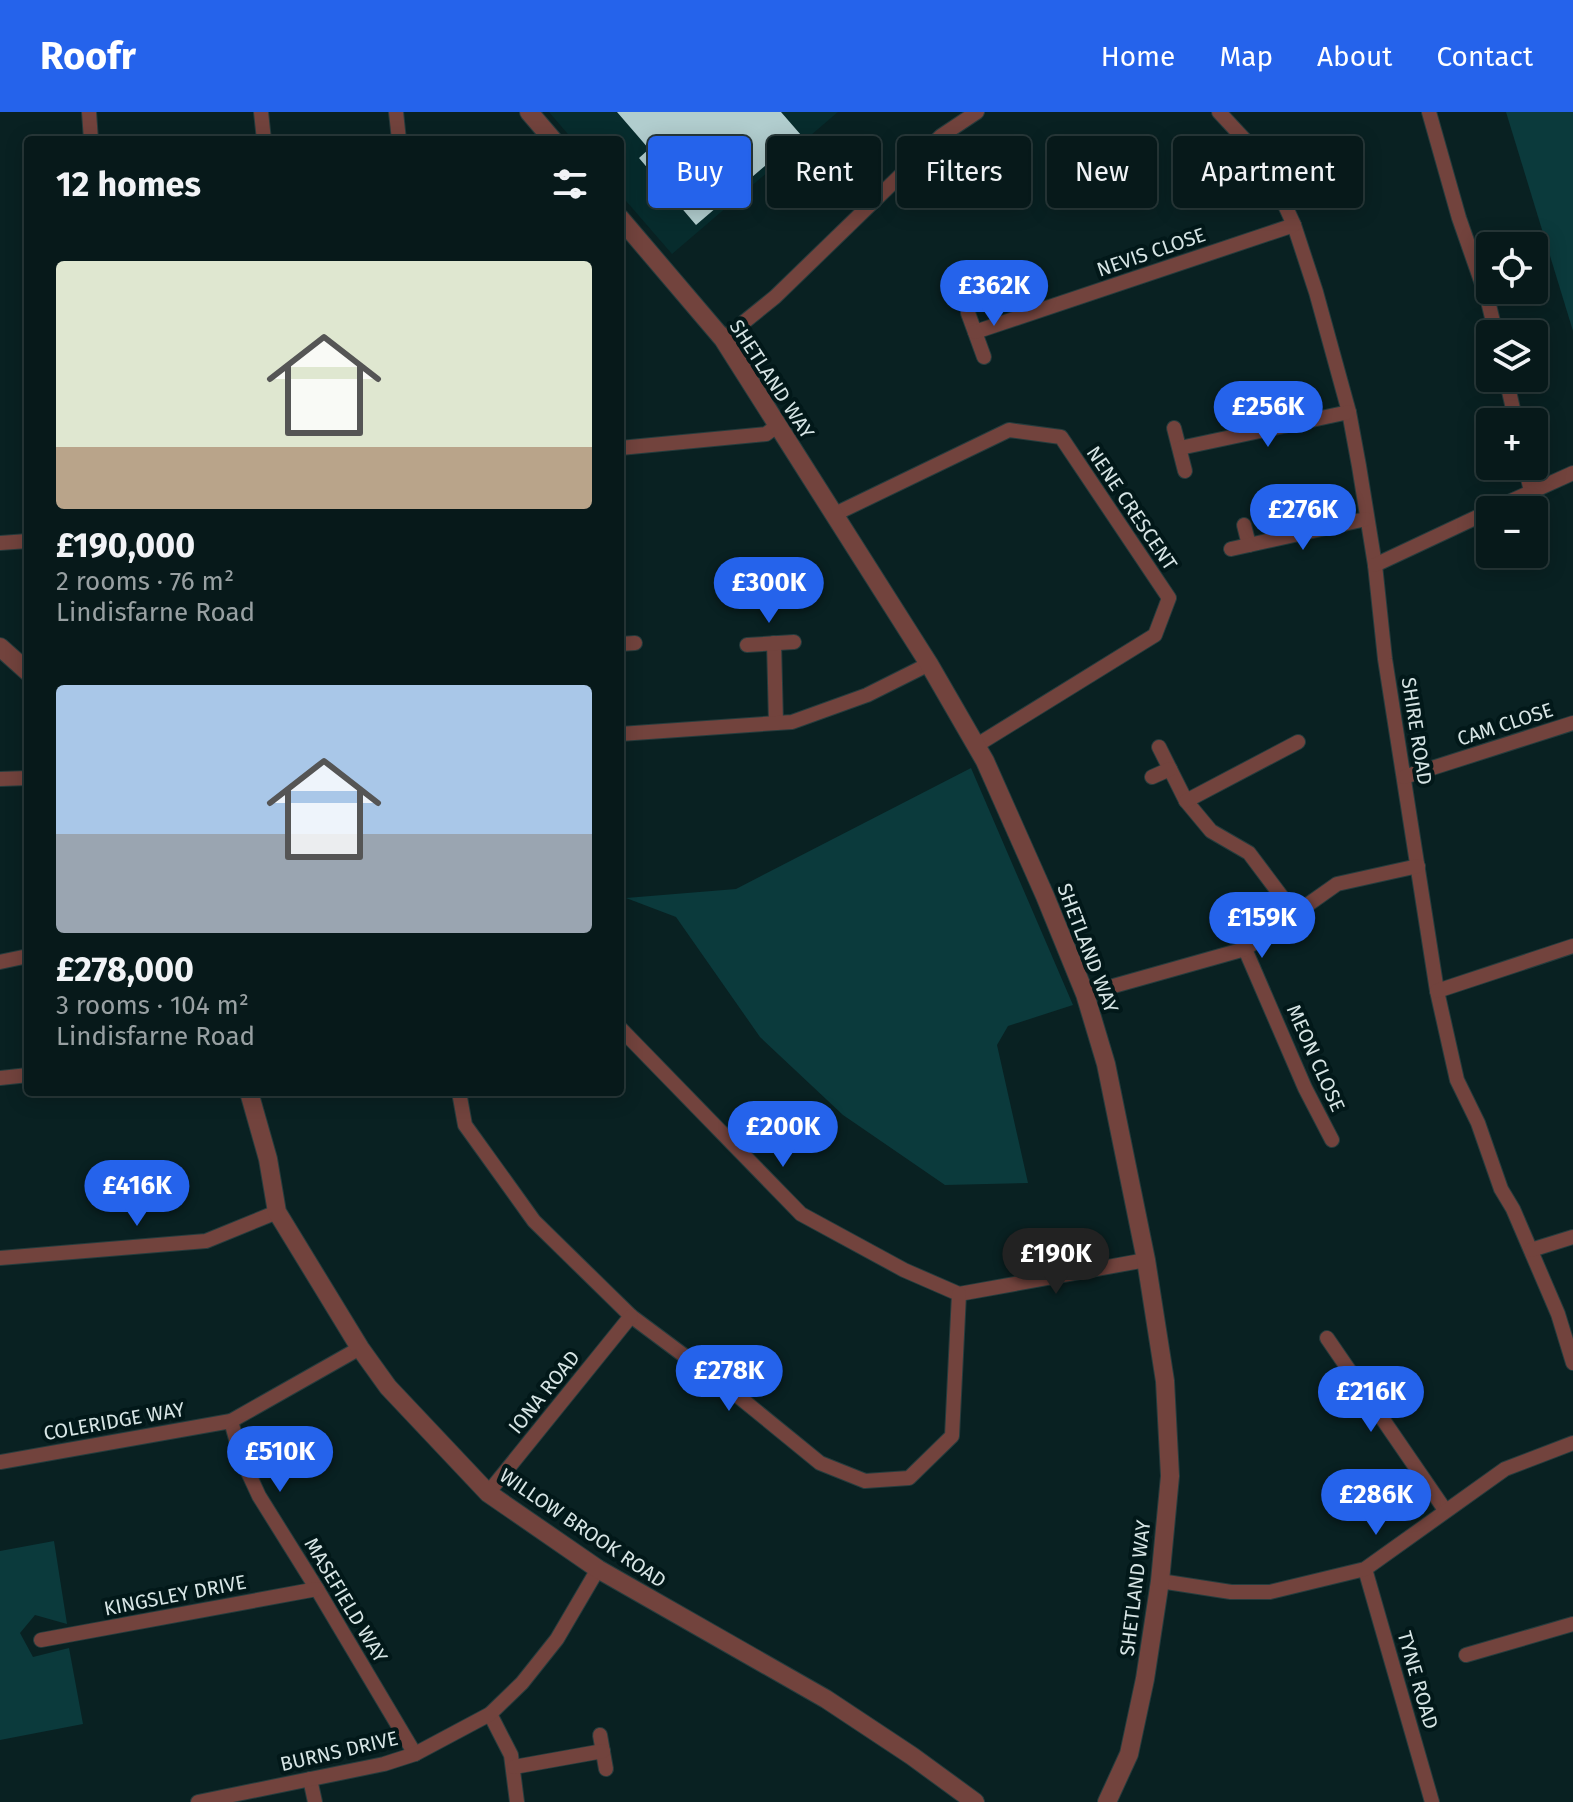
<!DOCTYPE html>
<html lang="en">
<head>
<meta charset="utf-8">
<style>
  body { margin:0; font-family:"Fira Sans",sans-serif; background:#152627; color:#f1f3f6; height:100vh; display:flex; flex-direction:column; font-size:30px; white-space:nowrap }
  * { box-sizing:border-box; margin:0 }
  p { font-size:26px; color:#98a0a2 }
  .icon { flex:none; width:44px; height:44px; fill:none; stroke:currentColor; stroke-width:2; stroke-linecap:round; stroke-linejoin:round }
  .map { position:relative; flex:1; overflow:hidden }
  .details { position:absolute; left:24px; top:24px; width:600px; height:960px; display:flex; flex-direction:column; background:#07191a; border-radius:8px; box-shadow:0 4px 20px #0003,0 0 0 2px #283839 }
  .details>* { flex:none }
  .hud { position:absolute; left:648px; top:24px; width:760px; height:72px; display:flex; gap:16px }
  .buttons { position:absolute; left:1476px; top:120px; display:grid; gap:16px }
  .buttons a { display:grid; place-items:center; width:72px; height:72px; border-radius:8px; background:#07191a; box-shadow:0 4px 20px #0003,0 0 0 2px #283839; font-size:40px }
  .price { position:absolute; translate:-50% -68px; padding:0 18px; border-radius:28px; background:#2563eb; color:#fff; font-size:26px; line-height:52px; filter:drop-shadow(0 2px 4px #0008) }
  .price::after { content:''; position:absolute; left:50%; top:48px; width:24px; height:18px; margin-left:-12px; background:inherit; clip-path:polygon(0 0,100% 0,50% 100%) }
  .price.selected { background:#222; color:#fff }
  ul { padding:0; list-style:none }
  li { display:grid; align-content:center; gap:16px; height:424px; padding:0 32px }
  li span { display:grid; place-items:center; height:248px; border-radius:8px; color:#555 }
  li>.icon { margin-inline-start:auto }
  span .icon { width:144px; height:144px; fill:#fffc; stroke-width:1 }
  li b { font-size:34px }
  h2 { display:flex; justify-content:space-between; align-items:center; height:96px; padding:0 32px; font-size:34px }
  .pill { padding:0 28px; border-radius:8px; background:#07191a; box-shadow:0 4px 20px #0003,0 0 0 2px #283839; font-size:28px; line-height:72px }
  .pill.selected { background:#2563eb; color:#fff }
  header { display:flex; align-items:center; gap:48px; box-sizing:border-box; height:112px; padding:0 40px; background:#2563eb; color:#fff }
  header strong { font-size:38px }
  nav { display:flex; gap:44px; margin-inline-start:auto; font-size:28px }
  .map>svg:first-child { display:block }
  .built { fill:#072c2d }
  .green { fill:#0b3a3c }
  .building { fill:#b1cdce }
  .lines { fill:none; stroke-linecap:round; stroke-linejoin:round }
  .minor-casing { stroke:#263c3d; stroke-width:16 }
  .tertiary-casing { stroke:#263c3d; stroke-width:20 }
  .minor { stroke:#72433d; stroke-width:14 }
  .tertiary { stroke:#72433d; stroke-width:18 }
  .labels { text-anchor:middle; stroke-width:8; stroke-linejoin:round; paint-order:stroke }
  .street-label { font-size:20px; fill:#d7e5e5; stroke:#021819 }
</style>
</head>
<body>
<header>
<strong>Roofr</strong>
<nav><a>Home</a><a>Map</a><a>About</a><a>Contact</a></nav>
</header>
<div class="map">
<svg width="1573" height="1690" viewBox="0 0 1573 1690">
  <rect width="100%" height="100%" fill="#092122"/>
  <path class="built" d="M549,0h289l-166,142 -52,-60v-54h-47z"/>
  <g class="green">
    <path d="M1506,0h67v219z"/>
    <path d="M971,656l102,237 -65,21 -11,19 31,138 -83,2 -102,-70 -83,-78 -84,-120 -50,-19 110,-9z"/>
    <path d="M54,1429l13,83 -32,-9 -15,18 13,24 36,-9 14,76 -83,16v-189z"/>
  </g>
  <path class="building" d="M617,0h164l20,23 -105,90 -57,-67 10,-9z"/>
  <g class="lines">
    <defs>
      <g id="minor">
        <path d="M89,0l2,28"/>
        <path d="M261,0l3,28"/>
        <path d="M396,0l3,28"/>
        <path d="M1219,0l26,28 28,39 21,46 22,67 33,120 10,54 16,99 10,94 52,332 20,89 21,43 23,66 12,20 45,105 15,49"/>
        <path d="M1429,0l30,106 29,83 8,33"/>
        <path d="M968,201l16,44"/>
        <path d="M975,220l319,-107"/>
        <path d="M723,227l52,-42 166,-161 36,-24"/>
        <path d="M1506,266l10,44"/>
        <path d="M1174,316l11,43"/>
        <path d="M620,336l146,-14 11,-8"/>
        <path d="M1180,336l169,-36"/>
        <path d="M1525,354l6,25"/>
        <path d="M1491,398l82,-37"/>
        <path d="M835,402l174,-84 52,7 108,161 -14,37 -178,110"/>
        <path d="M1244,413l5,20"/>
        <path d="M0,431l28,-2"/>
        <path d="M1231,437l135,-30"/>
        <path d="M1375,453l115,-54"/>
        <path d="M774,531l2,80"/>
        <path d="M620,532l15,-1"/>
        <path d="M747,533l47,-3"/>
        <path d="M620,622l172,-12 75,-27 62,-31"/>
        <path d="M1159,635l27,54 25,30 38,22 45,60"/>
        <path d="M1152,665l18,-8"/>
        <path d="M1404,665l169,-54"/>
        <path d="M0,667l28,-1"/>
        <path d="M1186,689l112,-59"/>
        <path d="M1245,837l60,139 27,52"/>
        <path d="M0,850l28,-6"/>
        <path d="M1437,879l136,-45"/>
        <path d="M1085,882l160,-45 92,-65 81,-18"/>
        <path d="M620,916l181,186 103,56 55,24 187,-34"/>
        <path d="M0,966l28,-3"/>
        <path d="M459,980l6,33 69,96 97,95 102,76 87,71 45,18 44,-3 43,-42 7,-142"/>
        <path d="M1531,1138l42,-13"/>
        <path d="M0,1146l206,-17 71,-29"/>
        <path d="M1327,1226l118,172"/>
        <path d="M231,1309l10,36 18,39 58,93 98,165"/>
        <path d="M0,1350l231,-41 129,-73"/>
        <path d="M488,1381l143,-177"/>
        <path d="M1365,1457l67,233"/>
        <path d="M1160,1469l71,11h39l95,-23 140,-100 68,-26"/>
        <path d="M41,1528l276,-51"/>
        <path d="M1466,1543l107,-31"/>
        <path d="M490,1602l21,41 6,47"/>
        <path d="M600,1623l6,34"/>
        <path d="M514,1655l89,-16"/>
        <path d="M310,1667l5,23"/>
        <path d="M198,1690l186,-38 31,-10 75,-40 32,-31 35,-44 41,-70"/>
      </g>
      <g id="tertiary">
        <path d="M529,0l24,28"/>
        <path d="M620,106l103,121 206,325 56,97 60,135 40,98 21,70 40,196 19,121 5,95 -10,105 -15,98 -16,75 -22,48"/>
        <path d="M0,535l28,25"/>
        <path d="M249,980l19,67 9,53 83,136 28,39 100,106 110,76 228,130 86,57 63,46"/>
      </g>
    </defs>
    <use href="#minor" class="minor-casing"/>
    <use href="#tertiary" class="tertiary-casing"/>
    <use href="#minor" class="minor"/>
    <use href="#tertiary" class="tertiary"/>
  </g>
  <g class="labels">
    <g class="street-label">
      <text transform="translate(1151 140) rotate(-19)" y="7">NEVIS CLOSE</text>
      <text transform="translate(772 267) rotate(57)" y="7">SHETLAND WAY</text>
      <text transform="translate(1132 396) rotate(56)" y="7">NENE CRESCENT</text>
      <text transform="translate(1505 612) rotate(-18)" y="7">CAM CLOSE</text>
      <text transform="translate(1417 619) rotate(81)" y="7">SHIRE ROAD</text>
      <text transform="translate(1088 836) rotate(69)" y="7">SHETLAND WAY</text>
      <text transform="translate(1316 946) rotate(66)" y="7">MEON CLOSE</text>
      <text transform="translate(544 1280) rotate(-51)" y="7">IONA ROAD</text>
      <text transform="translate(114 1309) rotate(-10)" y="7">COLERIDGE WAY</text>
      <text transform="translate(583 1416) rotate(34)" y="7">WILLOW BROOK ROAD</text>
      <text transform="translate(1135 1476) rotate(-83)" y="7">SHETLAND WAY</text>
      <text transform="translate(175 1483) rotate(-11)" y="7">KINGSLEY DRIVE</text>
      <text transform="translate(346 1488) rotate(59)" y="7">MASEFIELD WAY</text>
      <text transform="translate(1418 1568) rotate(74)" y="7">TYNE ROAD</text>
      <text transform="translate(339 1639) rotate(-13)" y="7">BURNS DRIVE</text>
    </g>
  </g>
</svg>
<div class="buttons">
<a><svg class="icon" aria-label="locate" viewBox="0 0 24 24"><circle cx="12" cy="12" r="6"/><path d="M12 2v4M12 18v4M2 12h4M18 12h4"/></svg></a>
<a><svg class="icon" aria-label="layers" viewBox="0 0 24 24"><path d="M12 4l9 5-9 5-9-5zM3 14l9 5 9-5"/></svg></a>
<a>+</a>
<a>−</a>
</div>
<b class="price" style="left:994px;top:216px">£362K</b>
<b class="price" style="left:1268px;top:337px">£256K</b>
<b class="price" style="left:1303px;top:440px">£276K</b>
<b class="price" style="left:769px;top:513px">£300K</b>
<b class="price" style="left:1262px;top:848px">£159K</b>
<b class="price" style="left:783px;top:1057px">£200K</b>
<b class="price" style="left:137px;top:1116px">£416K</b>
<b class="price selected" style="left:1056px;top:1184px">£190K</b>
<b class="price" style="left:729px;top:1301px">£278K</b>
<b class="price" style="left:1371px;top:1322px">£216K</b>
<b class="price" style="left:280px;top:1382px">£510K</b>
<b class="price" style="left:1376px;top:1425px">£286K</b>
<div class="hud">
<a class="pill selected">Buy</a>
<a class="pill">Rent</a>
<a class="pill">Filters</a>
<a class="pill">New</a>
<a class="pill">Apartment</a>
</div>
<section class="details">
<h2>12 homes<svg class="icon" aria-label="filters" viewBox="0 0 24 24"><path d="M4 7h16M4 17h16"/><circle cx="9" cy="7" r="2"/><circle cx="15" cy="17" r="2"/></svg></h2>
<ul>
<li><span style="background:linear-gradient(#dfe7d0 75%,#b9a48a 0)"><svg class="icon" aria-label="home" viewBox="0 0 24 24"><path d="M3 11l9-7 9 7M6 9v11h12V9"/></svg></span><div><b>£190,000</b><p>2 rooms · 76 m²</p><p>Lindisfarne Road</p></div></li>
<li><span style="background:linear-gradient(#a9c7e8 60%,#9aa5b1 0)"><svg class="icon" aria-label="home" viewBox="0 0 24 24"><path d="M3 11l9-7 9 7M6 9v11h12V9"/></svg></span><div><b>£278,000</b><p>3 rooms · 104 m²</p><p>Lindisfarne Road</p></div></li>
</ul>
</section>
</div>
</body>
</html>
